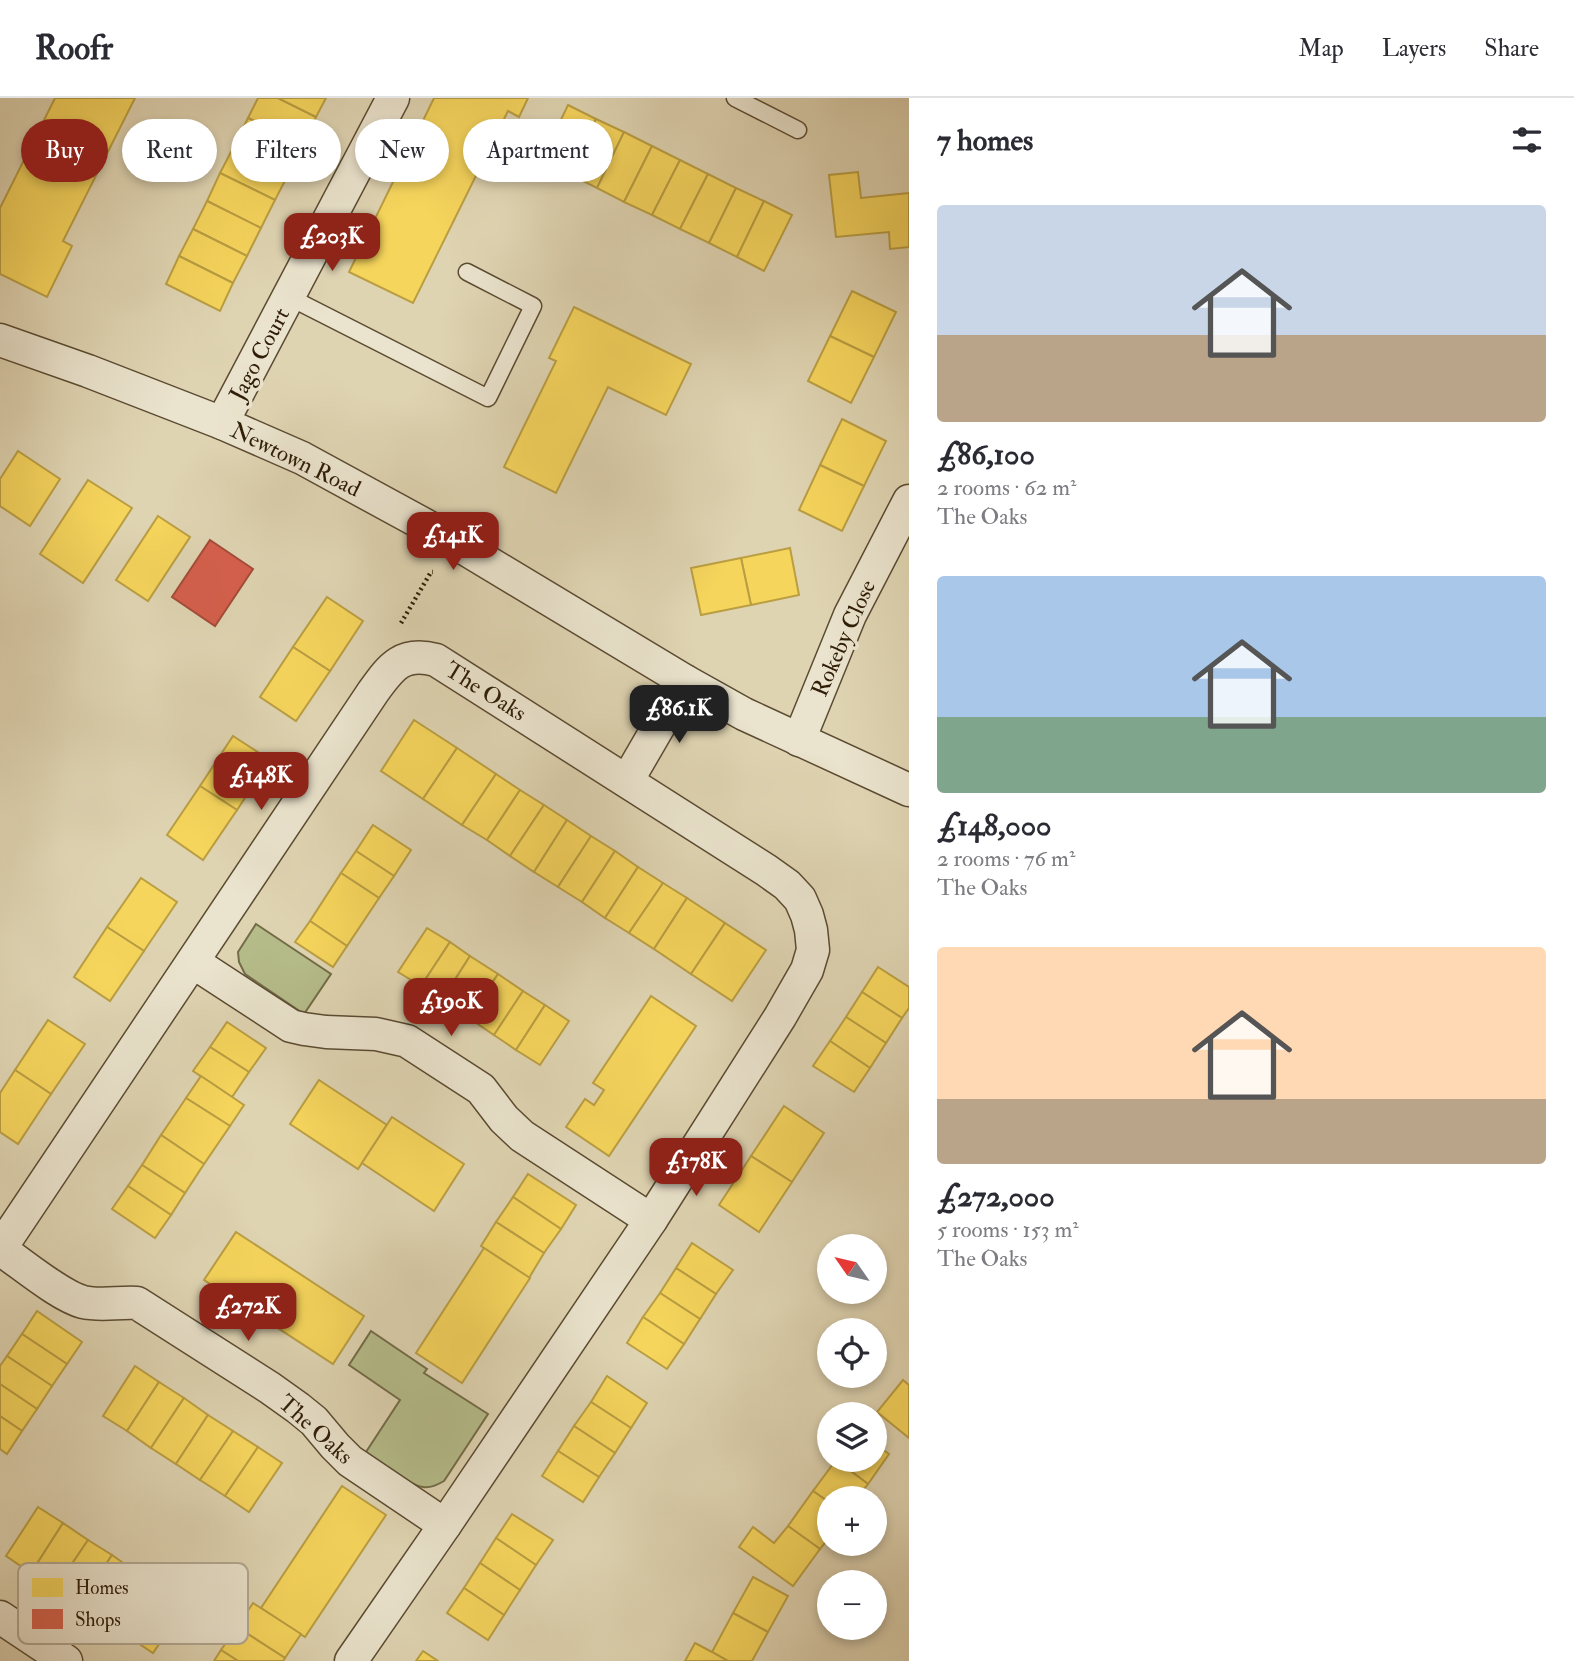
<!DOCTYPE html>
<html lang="en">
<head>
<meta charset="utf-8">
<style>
  body { margin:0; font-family:"IM FELL Double Pica",serif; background:#f7f7f7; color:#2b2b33; height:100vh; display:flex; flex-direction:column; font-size:26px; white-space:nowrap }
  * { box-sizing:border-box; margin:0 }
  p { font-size:23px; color:#7c7c81 }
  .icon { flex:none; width:38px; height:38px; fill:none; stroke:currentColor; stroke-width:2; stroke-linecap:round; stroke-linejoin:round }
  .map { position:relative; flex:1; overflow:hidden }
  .sheet { display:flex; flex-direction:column; background:#fff; width:665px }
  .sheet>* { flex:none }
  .top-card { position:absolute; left:21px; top:21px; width:665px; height:63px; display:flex; gap:14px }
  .needle { width:46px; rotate:304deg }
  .controls { position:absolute; left:817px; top:1136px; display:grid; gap:14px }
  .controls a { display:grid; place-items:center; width:70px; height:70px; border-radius:50%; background:#fff; box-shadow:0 4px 10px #0003; font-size:35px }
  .price { position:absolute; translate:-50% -60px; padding:0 16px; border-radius:14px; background:#8f2418; color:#fff; font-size:23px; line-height:46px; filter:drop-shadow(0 2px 4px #0008) }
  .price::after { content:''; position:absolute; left:50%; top:42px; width:21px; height:16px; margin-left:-10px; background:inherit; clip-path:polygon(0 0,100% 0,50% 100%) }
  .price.current { background:#222; color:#fff }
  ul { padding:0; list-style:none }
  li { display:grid; align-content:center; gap:14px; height:371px; padding:0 28px }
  li span { display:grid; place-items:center; height:217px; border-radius:7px; color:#555 }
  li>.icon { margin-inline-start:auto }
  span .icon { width:126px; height:126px; fill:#fffc; stroke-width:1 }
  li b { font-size:30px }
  h2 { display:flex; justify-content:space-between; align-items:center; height:84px; padding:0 28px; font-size:30px }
  .tag { padding:0 24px; border-radius:32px; background:#fff; box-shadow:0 4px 10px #0003; font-size:24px; line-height:63px }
  .tag.current { background:#8f2418; color:#fff }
  header { display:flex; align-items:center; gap:42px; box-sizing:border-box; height:98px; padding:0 35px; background:#fff; border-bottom:2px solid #e1e1e2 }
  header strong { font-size:33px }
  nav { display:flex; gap:38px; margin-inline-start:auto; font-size:24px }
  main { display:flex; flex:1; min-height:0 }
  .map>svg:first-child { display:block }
  .green { fill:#b5bc8a; stroke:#726c48; stroke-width:2 }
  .homes { fill:#f6d55c; stroke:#ba9e42; stroke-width:2 }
  .shops { fill:#d6604d; stroke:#a44c38; stroke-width:2 }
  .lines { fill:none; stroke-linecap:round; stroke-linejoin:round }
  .service-casing { stroke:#5b4b32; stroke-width:19 }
  .minor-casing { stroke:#5b4b32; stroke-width:35 }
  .path { stroke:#2f1d07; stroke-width:4.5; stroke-dasharray:2 3.5; stroke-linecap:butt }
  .service { stroke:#eae3cd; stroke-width:16 }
  .minor { stroke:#eae3cd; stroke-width:32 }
  .labels { text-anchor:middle; stroke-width:7; stroke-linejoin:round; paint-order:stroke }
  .street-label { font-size:23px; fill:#2f1d07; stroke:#eae3cd }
  .key { fill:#eae3cd; stroke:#b2a892; stroke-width:2 }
  .key-label { font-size:19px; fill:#2f1d07 }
</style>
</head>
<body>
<header>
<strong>Roofr</strong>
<nav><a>Map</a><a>Layers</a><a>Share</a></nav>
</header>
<main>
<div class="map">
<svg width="909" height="1563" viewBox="0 0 909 1563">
  <rect width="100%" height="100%" fill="#dfd4b2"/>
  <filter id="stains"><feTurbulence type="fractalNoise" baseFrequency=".00286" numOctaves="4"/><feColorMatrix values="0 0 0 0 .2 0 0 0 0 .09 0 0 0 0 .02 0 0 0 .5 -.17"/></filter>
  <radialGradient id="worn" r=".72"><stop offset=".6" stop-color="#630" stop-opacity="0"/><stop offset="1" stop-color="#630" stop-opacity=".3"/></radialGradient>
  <g class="green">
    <path d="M256,826l75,50 -27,40 -59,-40 -6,-12 -1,-10z"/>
    <path d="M371,1233l56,38 -3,4 64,41 -44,67c-7,4 -13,7 -21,6 -14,-1 -44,-26 -57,-35l34,-52 -51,-35z"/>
  </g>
  <g class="homes">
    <path d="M55,0h80l-72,143 9,5 -25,51 -47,-23v-66z"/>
    <path d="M258,0h20l38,19 -13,28 -55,-27z"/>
    <path d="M278,0h48l-10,19z"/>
    <path d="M434,0h94l-9,19 -11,-6 -95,192 -64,-31z"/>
    <path d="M568,7l28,14 -27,55 -28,-13z"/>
    <path d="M248,20l55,27 -14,28 -55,-27z"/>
    <path d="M596,21l28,13 -27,56 -28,-14z"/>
    <path d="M624,34l28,14 -28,56 -27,-14z"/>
    <path d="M234,48l55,27 -14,27 -55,-27z"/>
    <path d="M652,48l28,14 -28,55 -28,-13z"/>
    <path d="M680,62l28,14 -28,55 -28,-14z"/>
    <path d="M858,74l3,26 48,-5v54l-19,2 -1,-17 -53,5 -7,-62z"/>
    <path d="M220,75l55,27 -14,28 -54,-27z"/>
    <path d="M708,76l28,14 -27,55 -29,-14z"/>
    <path d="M736,90l28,13 -27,56 -28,-14z"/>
    <path d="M207,103l54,27 -14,28 -54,-27z"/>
    <path d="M764,103l28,14 -28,56 -27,-14z"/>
    <path d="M193,131l54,27 -14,27 -54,-27z"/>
    <path d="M179,158l54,27 -13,28 -54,-27z"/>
    <path d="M852,193l44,21 -22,45 -44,-21z"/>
    <path d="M574,209l117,57 -25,51 -58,-28 -52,106 -52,-26 52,-106 -7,-3z"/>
    <path d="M830,238l44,21 -23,46 -43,-22z"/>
    <path d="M842,321l44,22 -22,45 -44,-21z"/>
    <path d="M18,353l42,28 -30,47 -30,-20v-27z"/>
    <path d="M820,367l44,21 -22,45 -43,-21z"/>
    <path d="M88,382l44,28 -49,75 -43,-29z"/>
    <path d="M158,418l32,21 -42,64 -32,-21z"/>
    <path d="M790,450l9,47 -48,10 -10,-47z"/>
    <path d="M741,460l10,47 -50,10 -10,-47z"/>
    <path d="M327,499l36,24 -33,50 -37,-24z"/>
    <path d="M293,549l37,24 -34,50 -36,-24z"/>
    <path d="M414,622l43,28 -34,51 -42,-28z"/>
    <path d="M233,638l37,24 -33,50 -37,-24z"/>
    <path d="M457,650l39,26 -34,51 -39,-26z"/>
    <path d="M496,676l24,16 -33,50 -25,-15z"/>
    <path d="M200,688l37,24 -34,50 -36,-25z"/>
    <path d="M520,692l24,15 -34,51 -23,-16z"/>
    <path d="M544,707l23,15 -33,52 -24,-16z"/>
    <path d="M567,722l24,16 -33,51 -24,-15z"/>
    <path d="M373,727l38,25 -17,26 -38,-25z"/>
    <path d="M591,738l24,15 -33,51 -24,-15z"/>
    <path d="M356,753l38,25 -15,22 -38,-25z"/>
    <path d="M615,753l23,16 -33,51 -23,-16z"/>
    <path d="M638,769l25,16 -34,50 -24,-15z"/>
    <path d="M341,775l38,25 -32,48 -37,-25z"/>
    <path d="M141,780l36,24 -33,49 -37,-24z"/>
    <path d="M663,785l24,15 -33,51 -25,-16z"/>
    <path d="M687,800l38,25 -34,51 -37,-25z"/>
    <path d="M310,823l37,25 -14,21 -38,-25z"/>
    <path d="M725,825l41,27 -34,51 -41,-27z"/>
    <path d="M107,829l37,24 -34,50 -36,-24z"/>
    <path d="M427,830l23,14 -29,44 -23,-14z"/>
    <path d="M450,844l20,14 -28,44 -21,-14z"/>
    <path d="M470,858l28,18 -29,44 -27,-18z"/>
    <path d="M878,869l31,20v21l-7,10 -40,-26z"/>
    <path d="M498,876l25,17 -29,44 -25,-17z"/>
    <path d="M523,893l22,14 -29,45 -22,-15z"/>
    <path d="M862,894l40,26 -16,25 -40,-26z"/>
    <path d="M651,898l45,30 -87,130 -43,-29 19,-28 9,6 10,-15 -11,-7z"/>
    <path d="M545,907l24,16 -29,44 -24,-15z"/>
    <path d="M846,919l40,26 -16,25 -40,-27z"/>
    <path d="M48,922l37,24 -34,50 -36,-24z"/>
    <path d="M227,924l39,26 -17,24 -39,-25z"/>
    <path d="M830,943l40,27 -16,24 -41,-26z"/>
    <path d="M210,949l39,25 -17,25 -39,-26z"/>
    <path d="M15,972l36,24 -33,50 -18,-12v-39z"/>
    <path d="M201,978l43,29 -14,21 -44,-28z"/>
    <path d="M319,982l68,45 -29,44 -68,-45z"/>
    <path d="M186,1000l44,28 -26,38 -43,-29z"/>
    <path d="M784,1008l40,27 -32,49 -41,-26z"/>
    <path d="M392,1019l72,47 -30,47 -72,-48z"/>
    <path d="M161,1037l43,29 -19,29 -43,-28z"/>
    <path d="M751,1058l41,26 -33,50 -40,-27z"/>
    <path d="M142,1067l43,28 -14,22 -43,-29z"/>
    <path d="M528,1076l48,31 -15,24 -48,-32z"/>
    <path d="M128,1088l43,29 -16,23 -43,-29z"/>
    <path d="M513,1099l48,32 -17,24 -48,-31z"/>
    <path d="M496,1124l48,31 -15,25 -48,-32z"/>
    <path d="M236,1134l128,84 -31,48 -129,-84z"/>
    <path d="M692,1145l41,27 -17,24 -40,-26z"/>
    <path d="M484,1150l46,30 -68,105 -46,-30z"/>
    <path d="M676,1170l40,26 -16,25 -40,-26z"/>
    <path d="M660,1195l40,26 -16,25 -41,-27z"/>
    <path d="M37,1213l45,31 -15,22 -45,-30z"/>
    <path d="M643,1219l41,27 -17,25 -40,-26z"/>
    <path d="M22,1236l45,30 -15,22 -45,-30z"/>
    <path d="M7,1258l45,30 -15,23 -37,-25v-18z"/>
    <path d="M135,1268l24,16 -32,49 -24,-15z"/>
    <path d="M607,1278l40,27 -16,25 -40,-26z"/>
    <path d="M903,1282l6,5v53l-32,-26z"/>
    <path d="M159,1284l25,16 -33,50 -24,-17z"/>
    <path d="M0,1286l37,25 -15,22 -22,-15z"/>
    <path d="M184,1300l24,17 -32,49 -25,-16z"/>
    <path d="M591,1304l40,26 -16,25 -41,-27z"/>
    <path d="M208,1317l25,16 -33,49 -24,-16z"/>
    <path d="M0,1318l22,15 -15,23 -7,-5z"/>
    <path d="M574,1328l41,27 -16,24 -41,-26z"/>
    <path d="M233,1333l25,16 -33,49 -25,-16z"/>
    <path d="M875,1346l14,10 -21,30 -32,-24h39z"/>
    <path d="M258,1349l24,16 -33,49 -24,-16z"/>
    <path d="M558,1353l41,26 -16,25 -41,-26z"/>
    <path d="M836,1362l32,24 -11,14h-27v5l-17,-12z"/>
    <path d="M342,1388l44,29 -81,122 -44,-29z"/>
    <path d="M813,1393l17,12v33l-10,13 -32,-23z"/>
    <path d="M38,1409l25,16 -32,50 -25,-17z"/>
    <path d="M512,1416l41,26 -17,25 -40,-27z"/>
    <path d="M63,1425l25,17 -33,49 -24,-16z"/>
    <path d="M788,1428l32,23 -27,37 -54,-39 14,-20 21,16z"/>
    <path d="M496,1440l40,27 -16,25 -40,-27z"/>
    <path d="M88,1442l24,15 -33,50 -24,-16z"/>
    <path d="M112,1457l24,17 -32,49 -25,-16z"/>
    <path d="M480,1465l40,27 -16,25 -40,-27z"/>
    <path d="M753,1479l35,19 -20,36 -35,-19z"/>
    <path d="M161,1490l25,16 -33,49 -24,-16z"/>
    <path d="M464,1490l40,27 -16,25 -41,-27z"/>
    <path d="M253,1505l48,31 -16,24 -48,-31z"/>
    <path d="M733,1515l35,19 -16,29h-24l-16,-9z"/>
    <path d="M237,1529l48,31 -2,3h-45l-17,-11z"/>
    <path d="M695,1545l17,9 16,9h-43z"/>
    <path d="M221,1552l17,11h-24z"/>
    <path d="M423,1553l15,10h-22z"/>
  </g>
  <path class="shops" d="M210,442l43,29 -38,57 -43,-29z"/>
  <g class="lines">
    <defs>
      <g id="service">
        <path d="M735,0l63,32"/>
        <path d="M289,199l199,101 45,-92 -66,-34"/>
      </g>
      <g id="minor">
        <path d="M0,242l88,31 134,52 80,35 132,72 251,151 59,33 165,76"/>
        <path d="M222,325l171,-325"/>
        <path d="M799,642l51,-125 59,-114"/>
        <path d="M627,683l58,-100"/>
        <path d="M193,864l98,64 13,3 22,3 50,2 31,7 74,48 23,30 18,17 129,84"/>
        <path d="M0,1151l373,-557c18,-25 29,-41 63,-32l330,210 21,15 13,14 7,16 4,15 2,20 -6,20 -27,47 -129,203 -206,305 -94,136"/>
        <path d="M0,1151c21,14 60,47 83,53 17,4 35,0 54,1l133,85 28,20 16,13 21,25 15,15 95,64"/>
        <path d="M0,1519l66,44"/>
      </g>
    </defs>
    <use href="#service" class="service-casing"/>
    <use href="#minor" class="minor-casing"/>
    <path class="path" d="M401,525l30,-51h2"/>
    <use href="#service" class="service"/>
    <use href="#minor" class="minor"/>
  </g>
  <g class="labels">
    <g class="street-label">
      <text transform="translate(259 256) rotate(-62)" y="8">Jago Court</text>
      <text transform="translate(296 361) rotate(26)" y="8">Newtown Road</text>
      <text transform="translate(843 540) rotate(-66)" y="8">Rokeby Close</text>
      <text transform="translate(486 593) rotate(32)" y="8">The Oaks</text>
      <text transform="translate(316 1331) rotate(42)" y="8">The Oaks</text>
    </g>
  </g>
  <rect x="18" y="1465" width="230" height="81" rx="10" class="key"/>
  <rect x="32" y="1480" width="31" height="19" fill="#f6d55c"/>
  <rect x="32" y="1511" width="31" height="20" fill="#d6604d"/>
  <g class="key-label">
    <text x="75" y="1496">Homes</text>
    <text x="75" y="1528">Shops</text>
  </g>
  <rect width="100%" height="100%" filter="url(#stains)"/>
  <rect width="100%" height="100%" fill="url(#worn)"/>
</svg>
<div class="controls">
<a><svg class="needle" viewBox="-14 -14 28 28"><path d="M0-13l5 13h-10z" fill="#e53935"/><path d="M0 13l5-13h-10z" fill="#7c7c81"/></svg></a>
<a><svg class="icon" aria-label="locate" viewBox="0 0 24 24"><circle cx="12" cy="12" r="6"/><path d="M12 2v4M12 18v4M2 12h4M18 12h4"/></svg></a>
<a><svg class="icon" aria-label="layers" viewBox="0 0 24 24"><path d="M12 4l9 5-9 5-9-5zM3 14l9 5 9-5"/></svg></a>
<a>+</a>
<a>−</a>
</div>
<b class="price" style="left:332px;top:175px">£203K</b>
<b class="price" style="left:453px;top:474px">£141K</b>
<b class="price current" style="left:679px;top:647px">£86.1K</b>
<b class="price" style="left:261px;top:714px">£148K</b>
<b class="price" style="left:451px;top:940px">£190K</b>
<b class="price" style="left:696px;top:1100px">£178K</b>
<b class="price" style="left:248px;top:1245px">£272K</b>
<div class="top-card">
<a class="tag current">Buy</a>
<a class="tag">Rent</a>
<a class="tag">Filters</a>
<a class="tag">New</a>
<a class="tag">Apartment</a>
</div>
</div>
<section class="sheet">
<h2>7 homes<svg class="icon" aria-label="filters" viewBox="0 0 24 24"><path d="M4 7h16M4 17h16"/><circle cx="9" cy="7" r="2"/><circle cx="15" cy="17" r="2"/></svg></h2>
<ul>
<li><span style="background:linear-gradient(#c9d6e8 60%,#b9a48a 0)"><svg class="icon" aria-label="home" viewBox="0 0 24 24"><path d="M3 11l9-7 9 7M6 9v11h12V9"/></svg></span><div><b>£86,100</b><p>2 rooms · 62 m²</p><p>The Oaks</p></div></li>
<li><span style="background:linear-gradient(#a9c7e8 65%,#7fa58c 0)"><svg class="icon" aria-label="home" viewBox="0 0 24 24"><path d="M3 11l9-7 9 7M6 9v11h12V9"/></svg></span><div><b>£148,000</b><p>2 rooms · 76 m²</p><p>The Oaks</p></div></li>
<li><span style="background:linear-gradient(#ffd9b3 70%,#b9a48a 0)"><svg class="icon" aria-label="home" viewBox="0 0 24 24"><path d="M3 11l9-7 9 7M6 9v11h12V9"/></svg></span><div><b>£272,000</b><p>5 rooms · 153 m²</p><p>The Oaks</p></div></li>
</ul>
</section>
</main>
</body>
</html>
